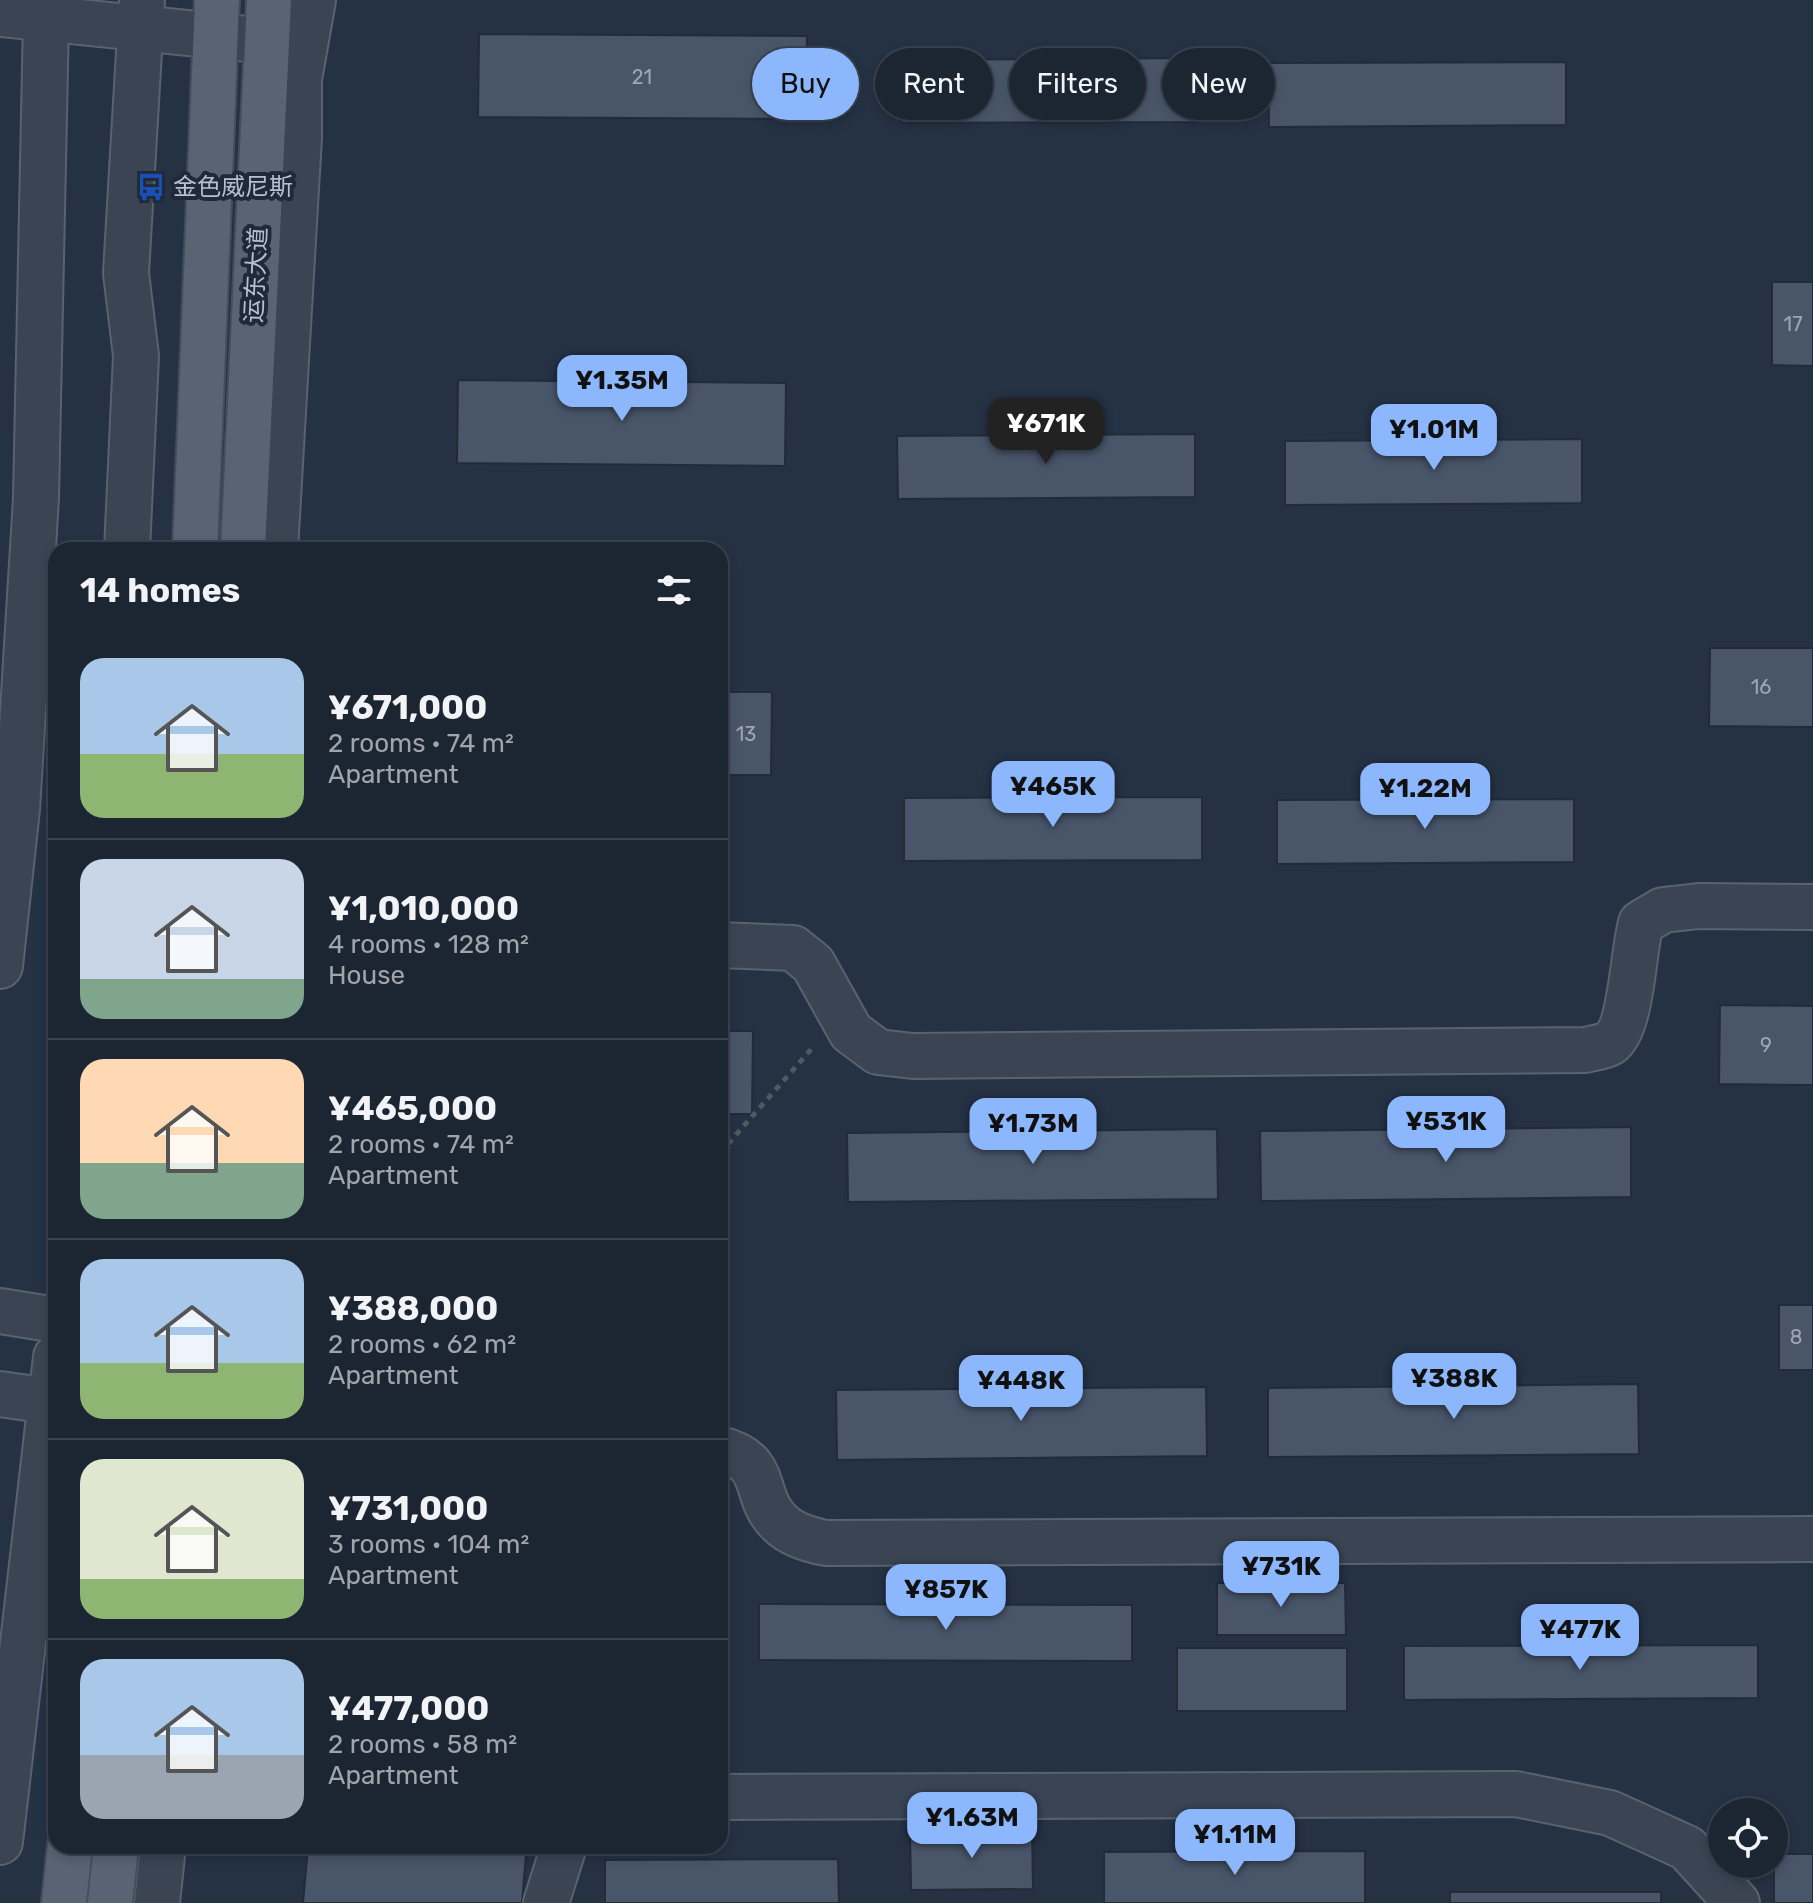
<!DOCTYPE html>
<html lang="en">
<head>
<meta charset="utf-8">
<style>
  body { margin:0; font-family:Rubik,"Noto Sans SC",sans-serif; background:#252e3b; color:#f1f3f6; height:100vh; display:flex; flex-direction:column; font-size:30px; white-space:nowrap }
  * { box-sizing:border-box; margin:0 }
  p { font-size:26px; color:#a0a5ac }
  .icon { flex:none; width:44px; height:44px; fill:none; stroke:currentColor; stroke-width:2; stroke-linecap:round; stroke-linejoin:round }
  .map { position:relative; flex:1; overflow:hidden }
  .drawer { position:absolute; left:48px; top:542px; width:680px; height:1312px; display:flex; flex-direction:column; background:#1c2633; border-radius:24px; box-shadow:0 4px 12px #0003,0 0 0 2px #3a434e }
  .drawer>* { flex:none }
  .banner { position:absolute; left:752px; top:48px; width:760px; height:72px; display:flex; gap:16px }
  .buttons { position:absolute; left:1708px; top:1798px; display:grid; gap:16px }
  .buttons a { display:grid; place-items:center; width:80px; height:80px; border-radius:50%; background:#1c2633; box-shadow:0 4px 12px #0003,0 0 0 2px #3a434e; font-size:40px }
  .price { position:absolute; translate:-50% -68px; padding:0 18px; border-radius:16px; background:#8cb7fd; color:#111; font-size:26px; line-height:52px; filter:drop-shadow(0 2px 4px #0008) }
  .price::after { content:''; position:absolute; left:50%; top:48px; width:24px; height:18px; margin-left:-12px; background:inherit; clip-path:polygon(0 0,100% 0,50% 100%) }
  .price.current { background:#222; color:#fff }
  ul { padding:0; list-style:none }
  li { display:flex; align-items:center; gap:24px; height:200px; padding:0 32px }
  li+li { border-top:2px solid #3a434e }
  li span { display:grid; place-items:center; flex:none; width:224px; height:160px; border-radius:24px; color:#555 }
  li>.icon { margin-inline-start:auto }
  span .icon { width:96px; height:96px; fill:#fffc; stroke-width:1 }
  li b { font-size:34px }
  h2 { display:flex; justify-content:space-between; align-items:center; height:96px; padding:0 32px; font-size:34px }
  .chip { padding:0 28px; border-radius:36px; background:#1c2633; box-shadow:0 4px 12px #0003,0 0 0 2px #3a434e; font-size:28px; line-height:72px }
  .chip.current { background:#8cb7fd; color:#111 }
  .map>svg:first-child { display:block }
  .building { fill:#49566a; stroke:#212b3a; stroke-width:2 }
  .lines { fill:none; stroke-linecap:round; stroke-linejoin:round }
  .minor-casing { stroke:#586270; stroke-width:48 }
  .major-casing { stroke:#444d5c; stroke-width:48 }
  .path { stroke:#465e61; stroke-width:5; stroke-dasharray:6 6; stroke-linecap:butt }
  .minor { stroke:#3a4453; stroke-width:44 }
  .major { stroke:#586373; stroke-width:44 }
  .labels { text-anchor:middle; stroke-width:8; stroke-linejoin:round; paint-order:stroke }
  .number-label { font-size:20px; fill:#9ca6b4 }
  .poi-label { font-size:24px; fill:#b7c0cd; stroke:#1f2939; text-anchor:start }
  .street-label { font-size:24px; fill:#b7c0cd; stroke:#1f2939 }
</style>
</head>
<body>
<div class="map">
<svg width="1813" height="1903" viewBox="0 0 1813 1903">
  <rect width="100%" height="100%" fill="#253244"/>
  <g class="building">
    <path d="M479,34l328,2 -1,83 -328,-2z"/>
    <path d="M1199,58v64l-297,1 -1,-63z"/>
    <path d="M1566,62v63l-297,2 -1,-64z"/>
    <path d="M1772,282h41v84l-41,-1z"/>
    <path d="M458,380l328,3 -1,83 -328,-3z"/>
    <path d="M1195,434v63l-297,2 -1,-63z"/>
    <path d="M1582,439v64l-297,2v-64z"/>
    <path d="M1710,648h103v79l-104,-1z"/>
    <path d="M720,692h52l-1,83h-51z"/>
    <path d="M1202,797v63l-298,1v-63z"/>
    <path d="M1574,799v63l-297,2v-64z"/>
    <path d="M1720,1005l93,1v79l-94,-1z"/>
    <path d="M720,1031h33l-1,83h-32z"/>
    <path d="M1631,1127v70l-370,4 -1,-70z"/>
    <path d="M1217,1129l1,70 -370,3 -1,-69z"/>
    <rect x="1779" y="1305" width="34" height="65"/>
    <path d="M720,1331h6l-1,83h-5z"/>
    <path d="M1638,1384l1,70 -371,3v-69z"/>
    <path d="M1206,1387l1,69 -370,4 -1,-70z"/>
    <path d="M1217,1583h128l1,52h-129z"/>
    <path d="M759,1604l373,1v56l-373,-1z"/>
    <path d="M1758,1645v53l-354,2v-54z"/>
    <rect x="1177" y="1648" width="170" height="63"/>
    <path d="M1032,1829l1,60 -122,1 -1,-60z"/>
    <path d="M308,1846h167l-1,3 52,5 -4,49h-219z"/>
    <path d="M1365,1851v52h-261v-51z"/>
    <rect x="1774" y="1854" width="39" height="49"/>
    <path d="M838,1859l1,44h-234v-43z"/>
    <rect x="1450" y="1892" width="211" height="11"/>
  </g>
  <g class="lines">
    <defs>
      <g id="minor">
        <path d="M0,14l267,27"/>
        <path d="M127,550l9,-194 -10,-83 16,-273"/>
        <path d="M275,550l24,-413v-58l14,-79"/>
        <path d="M720,945l73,3 20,16 38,68 27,20 35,4 672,-6c7,-2 19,-3 25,-7 22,-15 23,-93 31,-120l22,-13 36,-4 114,1"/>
        <path d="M0,966l17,-157 19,-311 10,-479"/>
        <path d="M0,1311l56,9"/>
        <path d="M0,1394l56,8"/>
        <path d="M720,1449c52,13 31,47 60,74 12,12 30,17 46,20l987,-4"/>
        <path d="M720,1797l796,-3 94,19 77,35 50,55"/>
        <path d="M0,1842l56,-485"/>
        <path d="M157,1903l6,-57"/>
        <path d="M546,1903l18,-57"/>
      </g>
      <g id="major">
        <path d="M195,550l22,-550"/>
        <path d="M243,550l26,-550"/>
        <path d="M64,1903l6,-57"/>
        <path d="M110,1903l6,-57"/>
      </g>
    </defs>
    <use href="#minor" class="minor-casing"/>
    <use href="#major" class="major-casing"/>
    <path class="path" d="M720,1153l94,-107"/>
    <use href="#minor" class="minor"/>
    <use href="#major" class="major"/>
  </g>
  <defs>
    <symbol id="bus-bare" viewBox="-9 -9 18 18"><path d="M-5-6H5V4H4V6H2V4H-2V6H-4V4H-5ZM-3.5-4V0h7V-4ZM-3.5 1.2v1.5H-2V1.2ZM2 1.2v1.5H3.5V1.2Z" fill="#1a4fb4" stroke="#1f2939" stroke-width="2.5" paint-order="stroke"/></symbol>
  </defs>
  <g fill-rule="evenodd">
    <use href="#bus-bare" x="131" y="167" width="40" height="40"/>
  </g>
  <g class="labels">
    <g class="number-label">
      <text x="642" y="84">21</text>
      <text x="1793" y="331">17</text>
      <text x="1761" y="694">16</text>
      <text x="746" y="741">13</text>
      <text x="1766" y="1052">9</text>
      <text x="1796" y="1344">8</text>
    </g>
    <g class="poi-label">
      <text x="173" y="195">金色威尼斯</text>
    </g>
    <g class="street-label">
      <text transform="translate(256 275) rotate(-87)" y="8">运东大道</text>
    </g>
  </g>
</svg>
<div class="buttons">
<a><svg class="icon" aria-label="locate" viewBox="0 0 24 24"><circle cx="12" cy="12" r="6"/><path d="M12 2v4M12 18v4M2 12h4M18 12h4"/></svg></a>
</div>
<b class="price" style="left:622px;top:423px">¥1.35M</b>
<b class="price current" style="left:1046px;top:466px">¥671K</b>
<b class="price" style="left:1434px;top:472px">¥1.01M</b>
<b class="price" style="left:1053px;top:829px">¥465K</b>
<b class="price" style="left:1425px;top:831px">¥1.22M</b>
<b class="price" style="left:1446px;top:1164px">¥531K</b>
<b class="price" style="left:1033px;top:1166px">¥1.73M</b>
<b class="price" style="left:1454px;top:1421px">¥388K</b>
<b class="price" style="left:1021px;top:1423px">¥448K</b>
<b class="price" style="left:1281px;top:1609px">¥731K</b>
<b class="price" style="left:946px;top:1632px">¥857K</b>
<b class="price" style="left:1580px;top:1672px">¥477K</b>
<b class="price" style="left:972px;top:1860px">¥1.63M</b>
<b class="price" style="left:1235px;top:1877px">¥1.11M</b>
<div class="banner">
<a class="chip current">Buy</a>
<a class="chip">Rent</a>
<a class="chip">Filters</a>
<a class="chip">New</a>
</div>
<section class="drawer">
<h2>14 homes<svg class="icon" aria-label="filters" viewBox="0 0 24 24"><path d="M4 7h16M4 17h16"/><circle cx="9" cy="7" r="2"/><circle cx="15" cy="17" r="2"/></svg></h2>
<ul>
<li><span style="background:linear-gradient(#a9c7e8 60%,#8fb573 0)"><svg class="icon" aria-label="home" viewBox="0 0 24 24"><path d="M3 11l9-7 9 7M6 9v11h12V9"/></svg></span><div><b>¥671,000</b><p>2 rooms · 74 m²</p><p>Apartment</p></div></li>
<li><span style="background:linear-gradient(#c9d6e8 75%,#7fa58c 0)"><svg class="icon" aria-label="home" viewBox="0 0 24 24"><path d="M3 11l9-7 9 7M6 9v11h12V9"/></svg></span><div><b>¥1,010,000</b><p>4 rooms · 128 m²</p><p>House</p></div></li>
<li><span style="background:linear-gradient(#ffd9b3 65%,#7fa58c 0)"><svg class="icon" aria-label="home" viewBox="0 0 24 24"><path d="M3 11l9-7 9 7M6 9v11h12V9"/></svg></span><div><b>¥465,000</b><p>2 rooms · 74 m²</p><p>Apartment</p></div></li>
<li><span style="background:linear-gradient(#a9c7e8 65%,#8fb573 0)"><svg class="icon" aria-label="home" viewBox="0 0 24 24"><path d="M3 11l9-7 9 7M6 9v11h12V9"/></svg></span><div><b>¥388,000</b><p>2 rooms · 62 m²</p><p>Apartment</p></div></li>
<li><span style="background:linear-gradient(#dfe7d0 75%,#8fb573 0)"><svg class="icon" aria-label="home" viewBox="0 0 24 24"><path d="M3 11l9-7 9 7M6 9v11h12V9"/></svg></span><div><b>¥731,000</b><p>3 rooms · 104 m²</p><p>Apartment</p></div></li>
<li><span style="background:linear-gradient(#a9c7e8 60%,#9aa5b1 0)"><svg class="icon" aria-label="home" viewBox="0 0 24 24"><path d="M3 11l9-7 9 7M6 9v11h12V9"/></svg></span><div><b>¥477,000</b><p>2 rooms · 58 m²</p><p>Apartment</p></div></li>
</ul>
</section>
</div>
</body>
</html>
